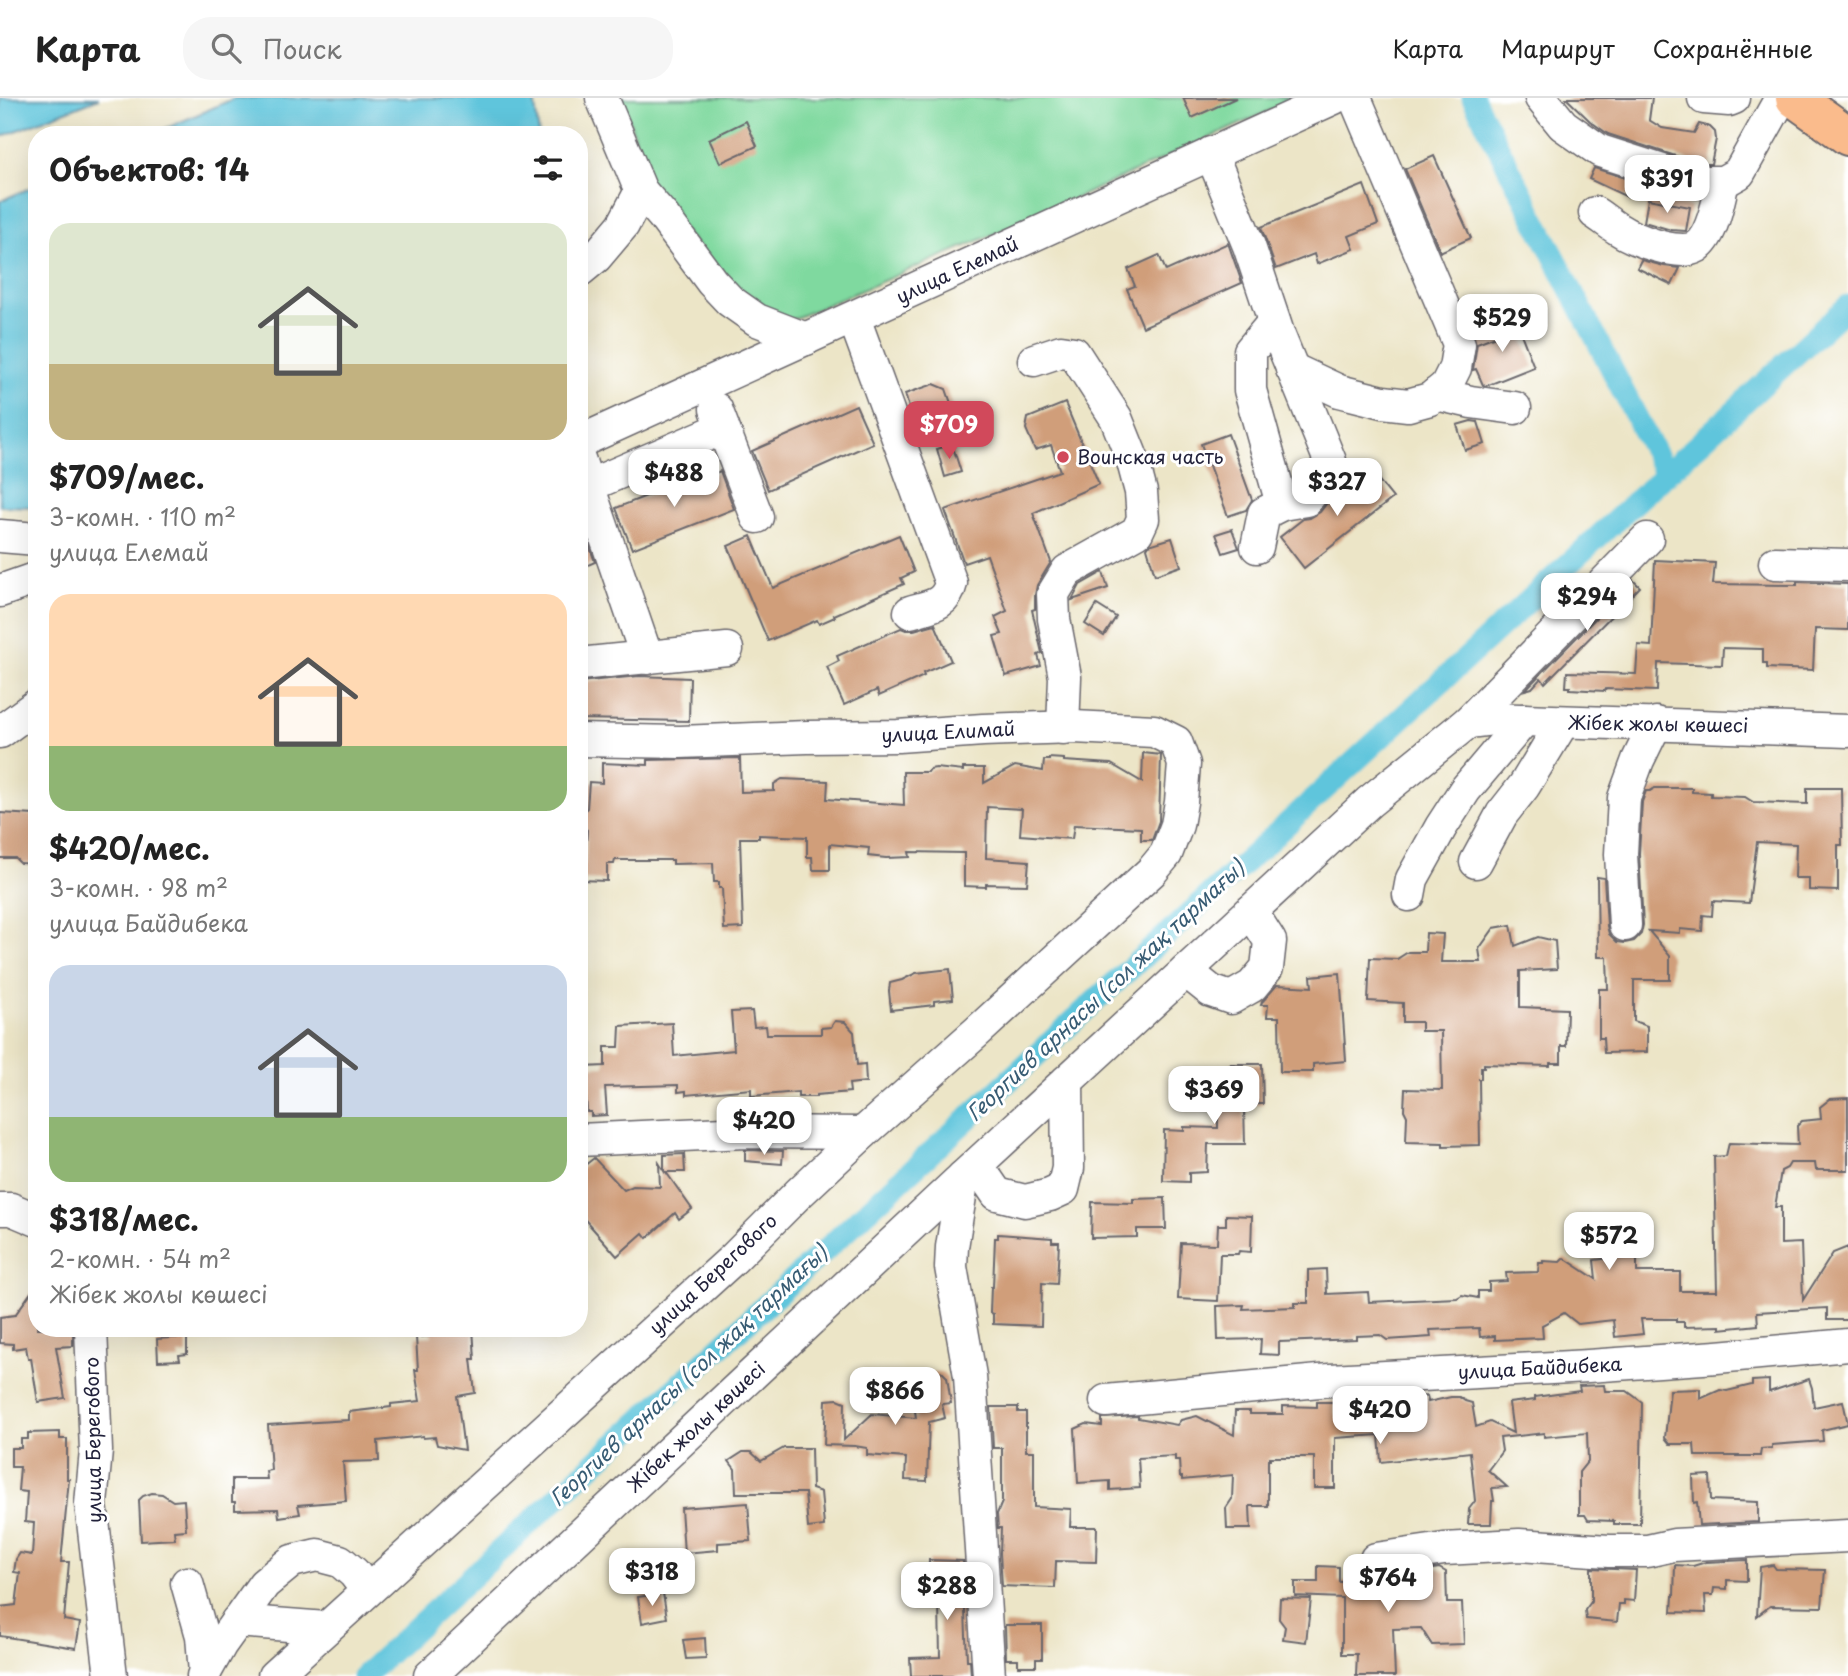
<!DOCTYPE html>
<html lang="ru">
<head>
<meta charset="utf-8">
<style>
  body { margin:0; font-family:"Playpen Sans",sans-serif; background:#f6f6f6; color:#222; height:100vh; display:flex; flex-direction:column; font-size:26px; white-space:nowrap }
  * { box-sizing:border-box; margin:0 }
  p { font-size:23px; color:#767676 }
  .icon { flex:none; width:38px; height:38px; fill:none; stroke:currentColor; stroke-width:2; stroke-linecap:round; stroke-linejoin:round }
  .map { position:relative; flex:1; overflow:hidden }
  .side { position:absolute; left:28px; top:28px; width:560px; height:1211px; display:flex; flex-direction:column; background:#fff; border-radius:28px; box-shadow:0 7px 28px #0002 }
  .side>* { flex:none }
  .price { position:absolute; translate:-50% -60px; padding:0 16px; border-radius:14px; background:#fff; color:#222; font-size:23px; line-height:46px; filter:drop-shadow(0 2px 4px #0008) }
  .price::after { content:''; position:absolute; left:50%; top:42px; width:21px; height:16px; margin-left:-10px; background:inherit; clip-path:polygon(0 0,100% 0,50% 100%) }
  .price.current { background:#d1495b; color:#fff }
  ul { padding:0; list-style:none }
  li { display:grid; align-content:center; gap:14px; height:371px; padding:0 21px }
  li span { display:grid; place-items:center; height:217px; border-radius:21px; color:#555 }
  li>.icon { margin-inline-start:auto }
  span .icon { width:126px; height:126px; fill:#fffc; stroke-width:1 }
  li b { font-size:30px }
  h2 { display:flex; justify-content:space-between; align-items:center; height:84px; padding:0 21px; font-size:30px }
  header { display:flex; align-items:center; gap:42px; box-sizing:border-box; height:98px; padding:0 35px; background:#fff; border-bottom:2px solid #e0e0e0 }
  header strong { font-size:33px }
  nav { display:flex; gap:38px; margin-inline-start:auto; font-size:24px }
  .search { width:490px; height:63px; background:#f6f6f6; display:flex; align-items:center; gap:18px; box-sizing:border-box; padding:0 24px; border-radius:28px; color:#767676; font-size:26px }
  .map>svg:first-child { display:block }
  .green { fill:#7fd99f; stroke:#507e6d; stroke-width:2 }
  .water { fill:#5fc5dc; stroke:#40748c; stroke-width:2 }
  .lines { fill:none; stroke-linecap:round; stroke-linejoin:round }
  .canal { stroke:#5fc5dc; stroke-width:23 }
  .building { fill:#d09e7a }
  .minor-casing { stroke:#69666c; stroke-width:35 }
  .highway-casing { stroke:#69666c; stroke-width:42 }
  .minor { stroke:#fff; stroke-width:32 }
  .highway { stroke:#fabb8c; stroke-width:38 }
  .poi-dot { fill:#d1495b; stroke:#fff; stroke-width:2.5 }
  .labels { text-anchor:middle; stroke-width:6; stroke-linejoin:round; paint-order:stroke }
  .street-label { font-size:19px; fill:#22223b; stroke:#fff }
  .poi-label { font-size:19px; fill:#22223b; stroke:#fff; text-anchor:start }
  .water-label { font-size:21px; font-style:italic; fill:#375b73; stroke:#fff }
</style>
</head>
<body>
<header>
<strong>Карта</strong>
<div class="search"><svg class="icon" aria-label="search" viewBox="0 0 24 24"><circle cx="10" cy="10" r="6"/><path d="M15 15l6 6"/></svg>Поиск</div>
<nav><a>Карта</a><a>Маршрут</a><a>Сохранённые</a></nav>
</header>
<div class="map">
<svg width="1848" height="1578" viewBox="0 0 1848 1578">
  <rect width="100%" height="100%" fill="#fff"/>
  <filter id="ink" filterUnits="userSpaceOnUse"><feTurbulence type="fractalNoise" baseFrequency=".0143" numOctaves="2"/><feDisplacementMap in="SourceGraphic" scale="14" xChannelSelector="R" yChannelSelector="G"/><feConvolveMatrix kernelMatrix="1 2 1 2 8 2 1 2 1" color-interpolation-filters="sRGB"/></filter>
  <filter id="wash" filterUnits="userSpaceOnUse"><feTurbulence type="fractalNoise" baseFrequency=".00686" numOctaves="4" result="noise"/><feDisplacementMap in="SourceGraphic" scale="28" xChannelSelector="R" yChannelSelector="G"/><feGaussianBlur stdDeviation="1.57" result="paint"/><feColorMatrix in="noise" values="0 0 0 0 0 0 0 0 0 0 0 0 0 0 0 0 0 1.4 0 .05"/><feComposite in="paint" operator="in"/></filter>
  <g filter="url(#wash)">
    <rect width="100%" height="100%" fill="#ece5c7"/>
    <path class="green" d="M621,0h677l-273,123 -234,99 -30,-4 -114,-125 -15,-63z"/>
    <g class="water">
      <path d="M0,0h99l-99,39z"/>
      <path d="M235,0h299l5,37h-388z"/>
      <path d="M37,87v322l-37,-1v-305z"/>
    </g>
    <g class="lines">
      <g class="canal">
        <path d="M1473,0l193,377"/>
        <path d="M364,1578l1484,-1370"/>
      </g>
    </g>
    <g id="blocks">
      <g class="building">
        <path d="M1183,0h53l-44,20z"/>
        <path d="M1566,0h86l-3,22 13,8 32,5 5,-9 11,3 5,5 1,7 -5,25h-11l-92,-30 -18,-13z"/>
        <path d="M746,23l11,25 -37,17 -11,-24z"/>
        <path d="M1434,58l37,82 -31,14 -35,-83z"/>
        <path d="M1594,70l41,13 -8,16 -38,-18z"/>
        <path d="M1364,87l14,39 -29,12 5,13 -37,15 -3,-10 -38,15 -15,-42z"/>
        <path d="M1648,101l42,8 -4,24 -15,-1 -27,-8z"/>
        <path d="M1228,145l14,40 -99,44 -16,-38 8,-3 -7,-17 31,-14 7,16z"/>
        <path d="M1641,162l23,6 16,2 -8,17 -35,-17z"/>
        <path d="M1514,218l20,51 -48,19 -3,-1 -7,-16 -3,1 4,-27 24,-9 -4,-11z"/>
        <path d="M934,286l12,5 7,20 -25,9 -7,-3 -9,3 -7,-24z"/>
        <path d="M1065,305l34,81 -66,29 18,49 -14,23 -2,10v14l-3,1 10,43 -4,2 3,11 -35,10 -12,-40 8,-2 -7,-17 12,-6 -20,-56 -23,8 -19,-53 115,-39 -9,-26 -16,5 -9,-21 2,-11z"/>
        <path d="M856,307l17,38 -105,47 -16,-39z"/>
        <path d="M1471,323l7,1 7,22 -20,6 -8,-25z"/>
        <path d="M1228,336l24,66 -6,10 -18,6 -27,-72z"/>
        <path d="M952,346l9,28 -16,5 -8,-28z"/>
        <path d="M1368,369l25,31 -89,70 -24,-31 23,-18 7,-1 10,-6 13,-17z"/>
        <path d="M720,373l14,38 -102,40 -16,-41 68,-27 2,4z"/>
        <path d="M579,419l16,45 -16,7z"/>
        <path d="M1232,431l7,19 -16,5 -7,-19z"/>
        <path d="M899,437l15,37 -13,6 3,6 -70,31 1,2 -16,7 -2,-4 -49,21 -40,-95 23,-10 22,52z"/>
        <path d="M1172,440l9,28 -26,9 -8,-27 2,-3z"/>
        <path d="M1655,462l60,3 -2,21 84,1v-3l51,2v46l-33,-1 -2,41 -46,-2v-5h-4v-14l-40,-1 -1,17 -64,-2 -1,28 -51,-2 -1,2 -35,-2v-2h-4l1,-15 69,2 2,-29 13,1z"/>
        <path d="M1103,474l5,16 -36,12 8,-15z"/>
        <path d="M1633,482l7,7 -95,96 -4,-5 -9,10 -7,2z"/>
        <path d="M1097,507l19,12 -12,19 -19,-12z"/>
        <path d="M935,526l16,37 -28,12 1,3 -45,20 -2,-6 -33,15 -17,-38 12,-6 -2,-5 64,-28 5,2h8z"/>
        <path d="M639,578l51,2 -1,43 -110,-2v-37z"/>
        <path d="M1143,655l18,2 -2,66 -7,19h-11v-12l-67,-3 -2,14 -52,-4 2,-26 -35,-2 -1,51 43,3 -2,24 -41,-1v3l-22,-1v-33l-55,-1 1,5 -24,1 -18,-2 1,-8 -39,-4v26h-17l-1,-13h-5v-20l-48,-2v3h-19l3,90 -19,1 -2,-41h-3v-6h-5l-1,-19 -40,1v-4h-58l-1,4h-7v17l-28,-1v-14l6,-2 2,-34 -8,-8v-6l8,-8 2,-26 13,1v-20l46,2v-5l92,-2 1,34 33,-1v-7l8,-5 46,2 -1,18 77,6 -1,-33h25l2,-3 6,-1 27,3v-3h21v15l31,-17 28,5 1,-11h5v-2l15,1v2l47,3 31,18z"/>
        <path d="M1655,690h37v4l19,1v3l34,1 8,5 54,2v-16h34l1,57h-4v46l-29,-1v-12h-14l1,-34 -39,-2 -8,61 -36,-2 -1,15 -9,-1 -1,16 -22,-2v4l-31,-2 21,25v24h-36v41l13,5v26l-43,1 -1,-15h-4v-49h9l-1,-32h-9l-1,-80 7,1 3,48 2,8 8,8 8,1 9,-2 7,-7 2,-9 -4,-71 3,-52 4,-11h4z"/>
        <path d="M0,715l35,2 2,1v48l-17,-1 -5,-5h-15z"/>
        <path d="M1511,827l4,21 23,-9 17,4 2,28 -37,2v36l47,2 -1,37h-5v17h-11v3l-66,-2v3h-3v12h-2l1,66 -37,1v-3l-37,-1 1,-26 -3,-6 1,-21 37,1 -1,-59h-20v-9h-18v-19l-35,-2 2,-43 27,1 11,-7h17l1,-19 17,1 -2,28h40l-2,-13 15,-21z"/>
        <path d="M950,871l3,30 -19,2v4l-43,5 -2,-19 1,-8 12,-3 14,-7z"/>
        <path d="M1340,875l6,88 -33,3v8h-33l-1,-55h-12l1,-12h-7l1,-3 15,-17 35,2 -1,-11z"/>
        <path d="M752,913l2,16 12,-1 1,8h54v-6l10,-1 4,-6 10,1 9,10 3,33 8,-1 1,18 -17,2 1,8 -34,3v2h-18v-5l-47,4v-7l-65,6v-4l-8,1v-7l-73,2 2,28 -16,1v-4h-4l-3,-45 21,-1v-19h14l1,-21 52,-3 2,33 60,-6 -3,-38z"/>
        <path d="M1230,966h32l1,40h-19l1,40h-37l-1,28 -18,1v9l-26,-1 1,-51 20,1v-4l34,1v-36l13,-1z"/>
        <path d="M1848,1000v72h-32l-1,-7h-25l-3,5 -6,3 -6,36h6v37l20,-1 2,57 30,-47 15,-6v73h-21v-12l-70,4 1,13 -38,4v-3l-36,1v-5h-8v-3h-35l2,15 -28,3 -2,-17 -35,4 -14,-11 -22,12 1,13 -48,2v-4l-15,1 -1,-9 -49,2 1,7 -44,3 -7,-5 -24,1v3l-77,3v13l-19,-1 1,-15 -43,1 -1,-34 27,-1 -1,4 52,-2v-4h13v-33l18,-1 1,25 41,-2 1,10 88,-4 5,-3 16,3v-7h11v-9l18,-1 -1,-8 32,-1 1,-9h4v-2l17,1 4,-4 32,21 -2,-19 16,-2 -1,-25 12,-3 6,6h7v22h3v14h43v19h37l-3,-134 12,-1 3,-13 69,2 -1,-19 5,-5 19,-2 -1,-12 10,-8z"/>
        <path d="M745,1052l38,1 -1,13 -37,-3z"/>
        <path d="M684,1056l1,18h-19l26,37 -13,10 -4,-6 -28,25 -4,-5 -26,23 -38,-43v-43l15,-12 30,32 9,-4 27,1 -1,-24 5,8v-16z"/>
        <path d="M1165,1100l1,31h-29v8l-46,1 1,-36 41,1v-4z"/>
        <path d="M1226,1117l26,1 -1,36 -12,-1 -1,3h-18l-2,47 -40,-2 3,-56 36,1 1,-19h8z"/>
        <path d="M998,1136l54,4v4h7l-2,42 -15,-1 -1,43 -48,-2v-10l-3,-1 1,-26h2l2,-49h3z"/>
        <path d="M37,1186v44h36v18l-17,1 9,51 -27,4 -7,-44h-3l-2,-11 -13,2v-5l-13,-1v-26l15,-2z"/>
        <path d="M473,1230l2,31h-4l4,34 -18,3 7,54 -27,-5 -2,-8 -12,1v-2l-45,5 1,20 -36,1 3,39 -48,4 2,9 -21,3 -1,-8 -43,1v-8h-3v-23h35l-1,-8 5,-1 -3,-45 81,-5v-8l42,-5v-3l29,-3 -5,-31h3l-2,-33 16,-1 -1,-5z"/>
        <path d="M187,1239v17l-8,1 1,5 -22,1 -1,-22z"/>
        <path d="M942,1274l5,5 4,26 -9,1 3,14 -16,4 -2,59 -22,-1 1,-22 -39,-3v-7l-12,-2 -31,-1 2,-45 12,-1 7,3 -1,38 28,-26 44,4 -5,-37 14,-2 -1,-4z"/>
        <path d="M1809,1281l3,9 2,19 29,-6 5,23 -26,6 1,11 -51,4v3l-11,1 -1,7h-65l-1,-12h-24l-5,-6 5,-48 30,-1v10l20,-9 7,1 25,-6v-4l17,-1v12z"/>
        <path d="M1604,1287l1,6h22l15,11 -2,122h-26v-3l-26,-1 -3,-5h-6v-43l9,-11 -1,-28 -43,4v-4l-44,5 2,13 -14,19 19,17 -15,1 2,13h-2l-1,23h-23l1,-15 6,-8 -5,-49 -89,10 -2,-27 -44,3v50h-21v-31h-44v2h-2v47h-18l1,23h-24l-1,-21 6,-9 1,-24 -51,5v-3h-2l-1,-17h-4v-4l-37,2 2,30 -30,2v-9l-32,2 -3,-54 11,-5 16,2v-8l36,-2v2l39,7 4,-5 16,-4 37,19 1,-24h15v3h33v-8l34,1v-5h18v13l25,-12 67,-7 1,6 23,-5h8l6,4 7,2 4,24 14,-5 23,11 -4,-30 26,-3v-3l45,-6 -1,-5z"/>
        <path d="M991,1309h27v5h8v39h8v56l37,2 -1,18h27l-1,35 -40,-1 -1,27 -53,-2 -2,-33 1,-25h-3l-1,-14 5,-12v-54h-9z"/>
        <path d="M60,1334v7h7v40h2l-8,83h8l-5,58 16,3 -4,25 -76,-12v-29l16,-2 4,-32 -6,-1 2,-13 4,-6 12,2 2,-32 -9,-1 2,-30 -9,-1 2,-24h-9v-19h10v-9h7v-6z"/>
        <path d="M784,1350h27l1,41 9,3 3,34 -16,2 -3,-35h-69l-1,-24 -6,-8 14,-9h8l10,9z"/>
        <path d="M1710,1377l1,25 47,2v20l-59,3 -2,-23 -3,1 -1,-27z"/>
        <path d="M152,1395l10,1 11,7 11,-1 2,30 -12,1 1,8 -34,2 -2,-41 4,-4z"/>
        <path d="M748,1405l3,38 -33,2v7l-34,3 -3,-45z"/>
        <path d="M929,1462l34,1 4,99h3l1,16h-60l-1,-18 30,-1 -1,-55h-11z"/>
        <path d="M1747,1462v21l-20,-1v9l-13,-1 -1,7h-8l1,18 -34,-1 1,-16h1l1,-31 18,1 13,-4z"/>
        <path d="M1773,1467l3,4 49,1 -3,37 -52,-1 -13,10 3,-49z"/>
        <path d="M1318,1468l21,1v15l40,-1v-3l42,-1 6,-7 12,-2 7,4 1,31h15l2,41 -32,1 -11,-17 -28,1 2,47h-39l1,-22h-15v-56l-47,-2v-14h23z"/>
        <path d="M1591,1470l45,2 -2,31 -10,-1v4h-5l-2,18 -31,-3 -1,-9 6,-8z"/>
        <path d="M663,1495l4,25 -25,5 -4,-26z"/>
        <path d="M1280,1500l31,1 -5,43 -23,-3 2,-12 -6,-8z"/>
        <path d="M1005,1527h37v34h-6v7h-18v-7h-12z"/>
        <path d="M705,1540l1,20 -20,1 -3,-19z"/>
      </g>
    </g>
  </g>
  <g filter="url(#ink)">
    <use href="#blocks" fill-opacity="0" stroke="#69666c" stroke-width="2"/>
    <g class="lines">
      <defs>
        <g id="minor">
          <path d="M602,0l39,93 22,25 49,66 18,19 27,19 49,19"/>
          <path d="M1541,0l22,27 37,26 97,31h26l16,-9 42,-75"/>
          <path d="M1704,0l25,2 5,-2"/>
          <path d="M1211,55l38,93 30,90 51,125 -9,20 -15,19 -24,4 -18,9 -7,34"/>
          <path d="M1595,115c8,5 15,11 23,16 15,10 61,28 78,18 17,-11 22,-46 27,-65"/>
          <path d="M579,173l17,-14 27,-32 18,-34"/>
          <path d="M854,220l97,265c-5,23 -22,23 -41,29"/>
          <path d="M1274,224l-24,29v39l32,114"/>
          <path d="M1034,262l27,-9 13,2 42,65 16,40 9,34 2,27 -6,13 -70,39 -14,23 1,25 11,58 -2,51"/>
          <path d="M1292,271l47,22 44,11 25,3 22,-6 16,-13 9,-18 4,-24 -104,-246"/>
          <path d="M1436,296l35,8 44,6"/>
          <path d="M716,311l41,108"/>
          <path d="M579,344l755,-344"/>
          <path d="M579,361l68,199"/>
          <path d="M588,388l135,-58"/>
          <path d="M0,438l37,3"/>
          <path d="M1775,465l73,2"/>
          <path d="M0,493l37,-13"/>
          <path d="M579,566l148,-15"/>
          <path d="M1468,624l25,-3 355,12"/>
          <path d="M0,634l37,-27"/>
          <path d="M1476,764l26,-48 22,-28 39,-64"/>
          <path d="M1409,797l3,-16 29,-52 24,-37 59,-70"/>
          <path d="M1625,827l-4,-71 3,-56 14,-38 18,-37"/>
          <path d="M1186,873l25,20 20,7 21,-12 15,-18 3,-27 -19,-30"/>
          <path d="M579,1042l166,-8 118,1"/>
          <path d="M977,1067l20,29 28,7 25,-6 13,-6 5,-21 -1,-87"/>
          <path d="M963,1079l-11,70 -1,20 19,109 19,300"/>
          <path d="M0,1111h11l26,11"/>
          <path d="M91,1230l5,123 -5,53 20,172"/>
          <path d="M1106,1303l224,-21 258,-14 129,-9 131,-12"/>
          <path d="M1376,1461l68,-10 75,-4 90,6h38l27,-6 174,-9"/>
          <path d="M187,1485l15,53 3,37"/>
          <path d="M237,1523l89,7"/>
          <path d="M203,1578l18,-32 43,-60 28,-23 25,-6 23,6 14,12 13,17"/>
          <path d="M274,1578l459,-417 65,-65 65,-61 115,-102 174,-160 14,-17 11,-29 4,-23 3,-38 -8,-22 -22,-11 -80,-4 -91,3 -85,6 -91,1 -127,5 -101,-2"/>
          <path d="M430,1578l533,-499 406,-375 99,-80 179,-183"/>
        </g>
        <path id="highway" d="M1795,0l53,38"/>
      </defs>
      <use href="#minor" class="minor-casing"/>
      <use href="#highway" class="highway-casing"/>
      <use href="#minor" class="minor"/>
      <use href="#highway" class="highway"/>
    </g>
  </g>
  <circle class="poi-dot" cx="1063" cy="359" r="7"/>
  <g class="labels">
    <g class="street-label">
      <text transform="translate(957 172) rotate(-25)" y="7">улица Елемай</text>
      <text transform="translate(1658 626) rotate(1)" y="7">Жібек жолы көшесі</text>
      <text transform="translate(948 634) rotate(-3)" y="7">улица Елимай</text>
      <text transform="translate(713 1176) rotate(-43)" y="7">улица Берегового</text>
      <text transform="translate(1540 1270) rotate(-3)" y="7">улица Байдибека</text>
      <text transform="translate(696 1329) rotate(-43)" y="7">Жібек жолы көшесі</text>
      <text transform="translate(93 1342) rotate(-91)" y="7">улица Берегового</text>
    </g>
    <g class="poi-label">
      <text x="1077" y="366">Воинская часть</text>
    </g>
    <g class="water-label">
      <text transform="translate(1106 893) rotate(-43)" y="7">Георгиев арнасы (сол жақ тармағы)</text>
      <text transform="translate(689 1278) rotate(-43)" y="7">Георгиев арнасы (сол жақ тармағы)</text>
    </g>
  </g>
</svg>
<b class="price" style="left:1667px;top:117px">$391</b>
<b class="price" style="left:1502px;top:256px">$529</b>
<b class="price current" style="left:949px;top:363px">$709</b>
<b class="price" style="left:674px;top:411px">$488</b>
<b class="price" style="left:1337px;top:420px">$327</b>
<b class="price" style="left:1587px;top:535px">$294</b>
<b class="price" style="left:1214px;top:1028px">$369</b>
<b class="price" style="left:764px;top:1059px">$420</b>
<b class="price" style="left:1609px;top:1174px">$572</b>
<b class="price" style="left:895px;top:1329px">$866</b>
<b class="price" style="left:1380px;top:1348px">$420</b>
<b class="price" style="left:652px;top:1510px">$318</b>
<b class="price" style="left:1388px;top:1516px">$764</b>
<b class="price" style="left:947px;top:1524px">$288</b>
<section class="side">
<h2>Объектов: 14<svg class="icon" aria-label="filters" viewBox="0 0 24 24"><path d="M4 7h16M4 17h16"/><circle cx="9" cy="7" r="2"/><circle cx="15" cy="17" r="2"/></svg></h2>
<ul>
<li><span style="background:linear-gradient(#dfe7d0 65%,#c2b280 0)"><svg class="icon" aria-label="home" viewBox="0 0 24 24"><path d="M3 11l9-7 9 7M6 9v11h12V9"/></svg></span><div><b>$709/мес.</b><p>3-комн. · 110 m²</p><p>улица Елемай</p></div></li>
<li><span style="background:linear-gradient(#ffd9b3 70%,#8fb573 0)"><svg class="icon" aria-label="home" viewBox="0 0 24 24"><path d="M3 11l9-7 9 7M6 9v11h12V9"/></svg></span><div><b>$420/мес.</b><p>3-комн. · 98 m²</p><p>улица Байдибека</p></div></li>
<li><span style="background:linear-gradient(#c9d6e8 70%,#8fb573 0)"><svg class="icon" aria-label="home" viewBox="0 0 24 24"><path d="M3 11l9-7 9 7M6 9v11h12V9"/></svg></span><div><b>$318/мес.</b><p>2-комн. · 54 m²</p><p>Жібек жолы көшесі</p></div></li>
</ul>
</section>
</div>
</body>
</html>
